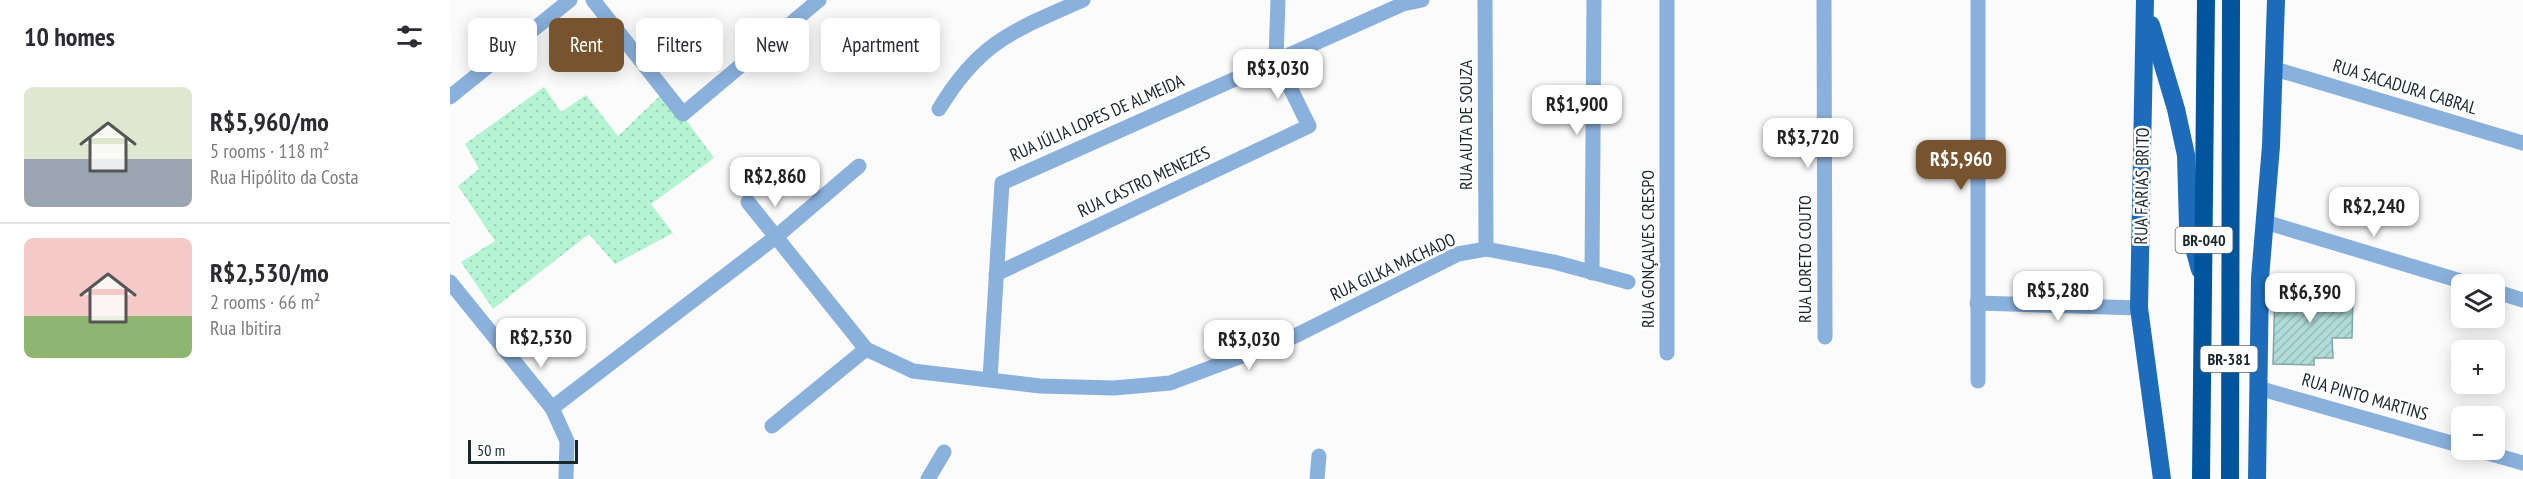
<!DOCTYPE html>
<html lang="en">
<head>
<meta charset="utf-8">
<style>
  body { margin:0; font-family:"PT Sans Narrow",sans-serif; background:#f7f7f7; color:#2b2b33; height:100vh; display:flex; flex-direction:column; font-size:22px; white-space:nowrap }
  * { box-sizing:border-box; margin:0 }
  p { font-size:20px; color:#7c7c81 }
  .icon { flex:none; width:33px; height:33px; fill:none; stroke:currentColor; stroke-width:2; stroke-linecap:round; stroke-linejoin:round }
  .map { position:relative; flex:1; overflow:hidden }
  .panel { display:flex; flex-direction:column; background:#fff; width:450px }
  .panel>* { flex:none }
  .guide { position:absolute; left:18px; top:18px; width:570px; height:54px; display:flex; gap:12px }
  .tools { position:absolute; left:2001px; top:274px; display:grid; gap:12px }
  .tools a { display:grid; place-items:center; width:54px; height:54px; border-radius:9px; background:#fff; box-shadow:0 3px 15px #0003; font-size:30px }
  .scale { position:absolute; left:18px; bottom:15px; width:110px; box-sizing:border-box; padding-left:6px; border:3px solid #18272c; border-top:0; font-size:16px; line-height:21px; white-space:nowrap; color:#18272c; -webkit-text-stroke:4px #fff; paint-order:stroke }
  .price { position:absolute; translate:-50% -51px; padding:0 14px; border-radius:12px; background:#fff; color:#222; font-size:20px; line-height:39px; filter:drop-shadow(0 2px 3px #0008) }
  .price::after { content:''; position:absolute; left:50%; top:36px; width:18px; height:14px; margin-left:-9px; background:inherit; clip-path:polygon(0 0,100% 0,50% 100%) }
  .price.selected { background:#77542d; color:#fff }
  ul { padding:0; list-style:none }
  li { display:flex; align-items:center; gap:18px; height:150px; padding:0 24px }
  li+li { border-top:2px solid #e1e1e2 }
  li span { display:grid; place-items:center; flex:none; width:168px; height:120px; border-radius:9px; color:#555 }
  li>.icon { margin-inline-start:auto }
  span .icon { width:72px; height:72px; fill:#fffc; stroke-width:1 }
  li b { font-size:26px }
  h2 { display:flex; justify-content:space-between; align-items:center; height:72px; padding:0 24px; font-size:26px }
  .chip { padding:0 21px; border-radius:9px; background:#fff; box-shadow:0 3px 15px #0003; font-size:21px; line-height:54px }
  .chip.selected { background:#77542d; color:#fff }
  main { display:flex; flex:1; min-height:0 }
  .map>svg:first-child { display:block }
  .grass { fill:url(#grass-dots) }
  .building { fill:url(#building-hatch); stroke:#7da7a5; stroke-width:1.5 }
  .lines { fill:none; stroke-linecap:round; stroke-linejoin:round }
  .minor { stroke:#8ab0dc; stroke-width:15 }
  .major { stroke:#1c6cbb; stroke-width:18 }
  .highway { stroke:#00559c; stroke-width:18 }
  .labels { text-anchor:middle; stroke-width:5; stroke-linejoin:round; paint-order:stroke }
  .shield { fill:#fff; stroke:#5d686b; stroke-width:1.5 }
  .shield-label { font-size:16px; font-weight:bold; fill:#18272c }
  .street-label { font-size:18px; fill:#18272c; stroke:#fff }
</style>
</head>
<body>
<main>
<section class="panel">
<h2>10 homes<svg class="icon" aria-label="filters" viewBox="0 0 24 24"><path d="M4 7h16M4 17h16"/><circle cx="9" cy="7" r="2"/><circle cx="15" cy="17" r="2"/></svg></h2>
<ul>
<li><span style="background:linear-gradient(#dfe7d0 60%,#9aa5b1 0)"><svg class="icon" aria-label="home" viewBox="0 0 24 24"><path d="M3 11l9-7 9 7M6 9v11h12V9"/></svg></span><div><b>R$5,960/mo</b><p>5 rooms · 118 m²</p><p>Rua Hipólito da Costa</p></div></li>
<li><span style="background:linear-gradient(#f6c9c9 65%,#8fb573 0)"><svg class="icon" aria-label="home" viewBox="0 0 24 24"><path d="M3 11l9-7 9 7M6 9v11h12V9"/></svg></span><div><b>R$2,530/mo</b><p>2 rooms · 66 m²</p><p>Rua Ibitira</p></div></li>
</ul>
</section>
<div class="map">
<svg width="2073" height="479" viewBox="0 0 2073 479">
  <defs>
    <pattern id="grass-dots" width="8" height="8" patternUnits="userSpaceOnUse" patternTransform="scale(1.5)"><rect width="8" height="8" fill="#b5f4d2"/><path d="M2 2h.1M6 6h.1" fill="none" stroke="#9bd1b4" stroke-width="1.8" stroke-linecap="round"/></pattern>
    <pattern id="building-hatch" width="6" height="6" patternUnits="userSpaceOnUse" patternTransform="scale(1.5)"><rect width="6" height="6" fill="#b0dbd8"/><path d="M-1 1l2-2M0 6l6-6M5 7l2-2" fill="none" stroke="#97bcba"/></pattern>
  </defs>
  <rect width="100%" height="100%" fill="#fbfbfb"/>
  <path class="grass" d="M94,87l17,25 25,-17 32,41 47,-45 49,67 -63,46 22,29 -58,31 -26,-30 -96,75 -32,-47 34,-21 -37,-55 21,-17 -14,-25z"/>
  <path class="building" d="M1825,289l78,1 -1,48h-20l1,20h-19v7l-41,-1z"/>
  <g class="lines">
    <g class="minor">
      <path d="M143,0l90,114 136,-114"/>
      <path d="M1035,0l1,249"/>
      <path d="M1217,0v353"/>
      <path d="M1374,0l1,337"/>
      <path d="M1528,0v381"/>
      <path d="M1825,69l248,74"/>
      <path d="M0,97l120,-97"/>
      <path d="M489,109c41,-68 74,-78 144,-109"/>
      <path d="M298,202l118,147 47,22 127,15 74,2 56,-5 125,-47 163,-82 28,-5 68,13 74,20"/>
      <path d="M1815,222l209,63"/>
      <path d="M1142,273l2,-273"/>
      <path d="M546,274l313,-148 -33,-67 2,-59"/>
      <path d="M0,282l102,126 15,33 -1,38"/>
      <path d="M2044,291l29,9"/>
      <path d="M1527,303l162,5"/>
      <path d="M540,379l12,-196 401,-179 19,-4"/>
      <path d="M1808,388l204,58"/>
      <path d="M102,408l225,-172 82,-70"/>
      <path d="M322,426l94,-77"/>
      <path d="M2027,450l46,13"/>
      <path d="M478,479l16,-27"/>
      <path d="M867,479l2,-23"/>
    </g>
    <g class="major">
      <path d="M1695,0l-6,308 23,171"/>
      <path d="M1701,25l25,84 10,46 2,71 12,44"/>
      <path d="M1807,479l3,-201 11,-132 5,-146"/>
    </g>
    <g class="highway">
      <path d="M1751,479l5,-479"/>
      <path d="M1780,479l1,-479"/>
    </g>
  </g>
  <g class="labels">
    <g class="shield">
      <rect x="1725.5" y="227" width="57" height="26" rx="4.5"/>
      <rect x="1750.5" y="346" width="57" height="26" rx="4.5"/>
    </g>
    <g class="shield-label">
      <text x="1754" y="246">BR-040</text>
      <text x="1779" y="365">BR-381</text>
    </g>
    <g class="street-label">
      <text transform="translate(1955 87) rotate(17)" y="6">RUA SACADURA CABRAL</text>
      <text transform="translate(647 118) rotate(-24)" y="6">RUA JÚLIA LOPES DE ALMEIDA</text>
      <text transform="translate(1016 125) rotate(-90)" y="6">RUA AUTA DE SOUZA</text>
      <text transform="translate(694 182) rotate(-25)" y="6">RUA CASTRO MENEZES</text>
      <text transform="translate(1692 186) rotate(-89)" y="6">RUA FARIAS BRITO</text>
      <text transform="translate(1198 249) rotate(-90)" y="6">RUA GONÇALVES CRESPO</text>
      <text transform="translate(1355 259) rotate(-90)" y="6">RUA LORETO COUTO</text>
      <text transform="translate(943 267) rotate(-25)" y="6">RUA GILKA MACHADO</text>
      <text transform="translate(1915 397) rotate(16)" y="6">RUA PINTO MARTINS</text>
    </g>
  </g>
</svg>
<div class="tools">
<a><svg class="icon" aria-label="layers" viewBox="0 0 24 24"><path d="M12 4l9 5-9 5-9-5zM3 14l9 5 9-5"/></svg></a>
<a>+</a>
<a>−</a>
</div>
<div class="scale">50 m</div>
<b class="price" style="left:828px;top:100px">R$3,030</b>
<b class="price" style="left:1127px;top:136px">R$1,900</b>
<b class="price" style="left:1358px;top:169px">R$3,720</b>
<b class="price selected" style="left:1511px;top:191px">R$5,960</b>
<b class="price" style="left:325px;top:208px">R$2,860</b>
<b class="price" style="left:1924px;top:238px">R$2,240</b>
<b class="price" style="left:1608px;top:322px">R$5,280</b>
<b class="price" style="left:1860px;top:324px">R$6,390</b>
<b class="price" style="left:91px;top:369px">R$2,530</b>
<b class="price" style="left:799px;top:371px">R$3,030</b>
<div class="guide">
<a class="chip">Buy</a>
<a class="chip selected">Rent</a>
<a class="chip">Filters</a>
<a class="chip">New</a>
<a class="chip">Apartment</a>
</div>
</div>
</main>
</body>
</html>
